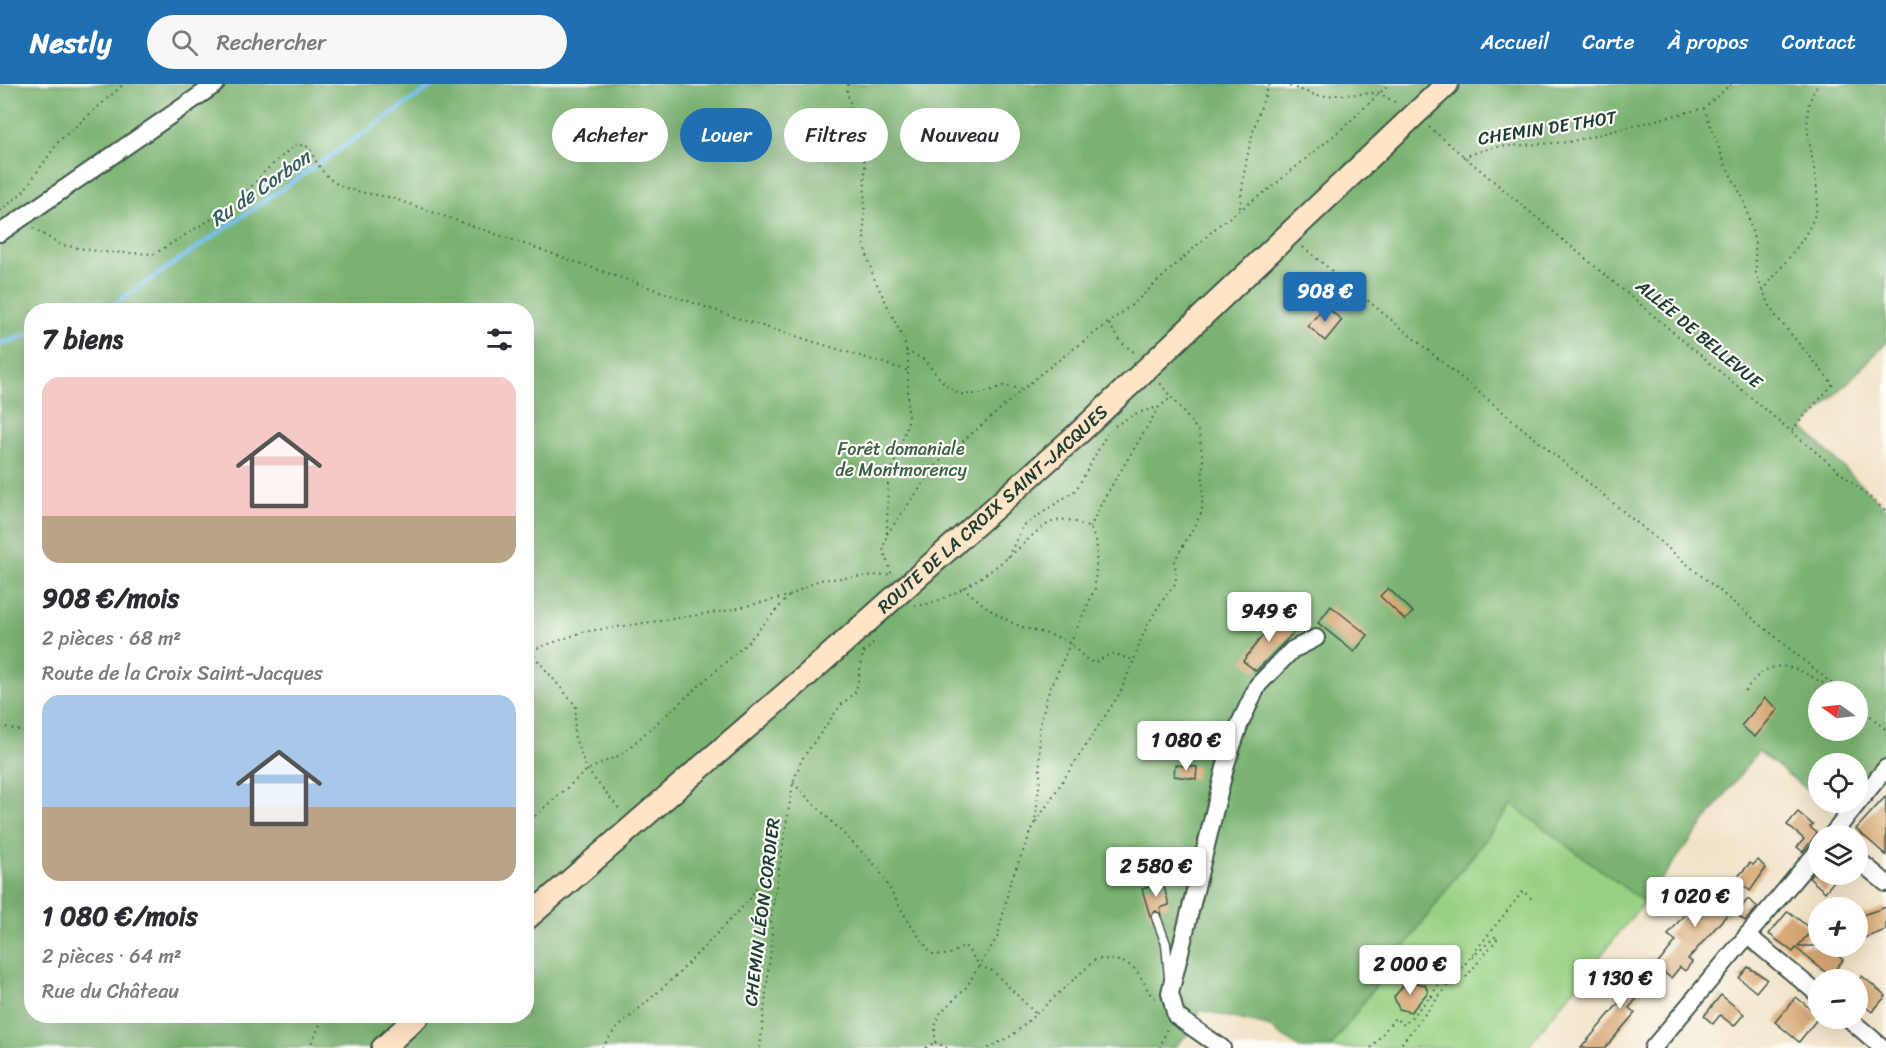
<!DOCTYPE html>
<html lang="fr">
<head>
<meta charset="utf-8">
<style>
  body { margin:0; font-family:Sriracha,sans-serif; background:#f7f7f7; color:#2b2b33; height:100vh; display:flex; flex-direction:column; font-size:22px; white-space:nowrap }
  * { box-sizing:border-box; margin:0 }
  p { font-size:20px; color:#7c7c81 }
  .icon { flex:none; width:33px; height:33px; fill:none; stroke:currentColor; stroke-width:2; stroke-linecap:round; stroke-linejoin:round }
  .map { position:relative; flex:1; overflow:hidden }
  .sheet { position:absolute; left:24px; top:219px; width:510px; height:720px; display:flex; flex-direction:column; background:#fff; border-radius:24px; box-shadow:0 6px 24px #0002 }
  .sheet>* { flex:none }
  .hud { position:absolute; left:552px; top:24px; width:570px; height:54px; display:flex; gap:12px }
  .needle { width:39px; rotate:284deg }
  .buttons { position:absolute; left:1808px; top:597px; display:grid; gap:12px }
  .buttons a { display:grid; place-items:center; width:60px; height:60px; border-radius:50%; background:#fff; box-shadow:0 6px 24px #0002; font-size:30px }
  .price { position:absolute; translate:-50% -51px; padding:0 14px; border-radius:6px; background:#fff; color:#222; font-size:20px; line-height:39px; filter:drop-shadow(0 2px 3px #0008) }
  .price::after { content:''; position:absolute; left:50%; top:36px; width:18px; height:14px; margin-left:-9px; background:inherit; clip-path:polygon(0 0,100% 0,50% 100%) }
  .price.on { background:#1f6fb2; color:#fff }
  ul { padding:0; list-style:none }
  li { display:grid; align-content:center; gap:12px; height:318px; padding:0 18px }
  li span { display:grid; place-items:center; height:186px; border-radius:18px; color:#555 }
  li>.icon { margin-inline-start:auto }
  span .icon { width:108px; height:108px; fill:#fffc; stroke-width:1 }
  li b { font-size:26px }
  h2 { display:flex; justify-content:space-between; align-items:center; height:72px; padding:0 18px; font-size:26px }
  .tag { padding:0 21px; border-radius:27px; background:#fff; box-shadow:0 6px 24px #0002; font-size:21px; line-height:54px }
  .tag.on { background:#1f6fb2; color:#fff }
  header { display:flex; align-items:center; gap:36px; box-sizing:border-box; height:84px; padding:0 30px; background:#1f6fb2; color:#fff }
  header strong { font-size:28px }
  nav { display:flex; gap:33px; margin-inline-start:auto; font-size:21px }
  .search { width:420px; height:54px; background:#f7f7f7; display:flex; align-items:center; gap:15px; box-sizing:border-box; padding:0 21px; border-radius:33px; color:#7c7c81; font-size:22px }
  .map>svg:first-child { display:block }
  .green { fill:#99d183; stroke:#5c875c; stroke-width:1.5 }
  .forest { fill:#7ab371; stroke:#4c7852; stroke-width:1.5; fill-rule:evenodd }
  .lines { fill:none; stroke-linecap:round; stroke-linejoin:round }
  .stream { stroke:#77c1f0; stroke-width:4.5 }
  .building { fill:#d8a874 }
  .lane-casing { stroke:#3f564a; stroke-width:11 }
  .street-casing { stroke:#3f564a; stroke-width:20 }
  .secondary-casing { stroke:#3f564a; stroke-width:26 }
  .path { stroke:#3f564a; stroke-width:2; stroke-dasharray:1.5 4.5; stroke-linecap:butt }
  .lane { stroke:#fff; stroke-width:8 }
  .street { stroke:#fff; stroke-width:16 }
  .secondary { stroke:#ffe4c6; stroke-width:22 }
  .labels { text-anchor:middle; stroke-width:4.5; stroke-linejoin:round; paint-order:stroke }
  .street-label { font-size:18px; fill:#1f3d34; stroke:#fdfcf7 }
  .park-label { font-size:18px; fill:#3e6248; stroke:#fdfcf7 }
  .water-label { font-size:20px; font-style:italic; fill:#355e63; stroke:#fdfcf7 }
</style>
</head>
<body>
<header>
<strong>Nestly</strong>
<div class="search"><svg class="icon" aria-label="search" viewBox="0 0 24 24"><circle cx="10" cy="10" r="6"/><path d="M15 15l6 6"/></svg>Rechercher</div>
<nav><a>Accueil</a><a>Carte</a><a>À propos</a><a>Contact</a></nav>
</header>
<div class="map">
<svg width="1886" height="964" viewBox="0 0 1886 964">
  <rect width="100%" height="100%" fill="#fdfcf7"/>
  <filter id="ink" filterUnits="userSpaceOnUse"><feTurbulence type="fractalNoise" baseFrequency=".0167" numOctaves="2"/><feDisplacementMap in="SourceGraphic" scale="12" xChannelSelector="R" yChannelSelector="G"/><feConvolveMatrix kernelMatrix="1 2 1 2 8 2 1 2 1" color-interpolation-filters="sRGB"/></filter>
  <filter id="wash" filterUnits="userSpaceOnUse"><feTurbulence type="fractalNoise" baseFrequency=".008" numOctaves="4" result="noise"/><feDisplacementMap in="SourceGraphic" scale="24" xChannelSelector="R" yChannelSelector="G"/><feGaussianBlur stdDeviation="1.35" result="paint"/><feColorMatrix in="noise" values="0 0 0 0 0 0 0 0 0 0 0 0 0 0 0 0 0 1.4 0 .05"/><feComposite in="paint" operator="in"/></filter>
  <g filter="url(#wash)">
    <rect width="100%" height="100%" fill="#f2e3c8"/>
    <path class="green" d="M1513,720l131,98 -118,146h-196l125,-170z"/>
    <path class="forest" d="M0,0h1886v259l-83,85 83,81v242l-29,38v-25h-39v34l-60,-47 -114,151 -132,-97 -57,73 -125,170h-30l-32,-22 -68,-16 -6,18 -21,20h-1173zM32,226h494v706h-494zM1818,608h39v38h-39z"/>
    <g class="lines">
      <g class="stream">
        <path d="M98,226l14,-4 323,-222"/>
        <path d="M0,260l32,-11"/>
      </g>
    </g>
    <g id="blocks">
      <g class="building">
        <path d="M1325,222l17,14 -17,21 -17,-15z"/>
        <path d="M1388,504l25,24 -8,8 -25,-24z"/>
        <path d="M1331,522l37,29 -14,17 -36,-29z"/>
        <path d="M1280,529l10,8 -4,5 8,6 -38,39 -13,-10z"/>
        <path d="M1765,614l13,11 -23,28 -14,-11z"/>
        <path d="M1175,681l22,2 -1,12 -22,-3z"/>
        <path d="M1886,712v59l-30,-26z"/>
        <path d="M1798,728l15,13 -3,2 7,6 -14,19 -6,-5 7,-8 -17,-14z"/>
        <path d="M1758,776l8,8 -16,23 -14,-12 14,-16 3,2z"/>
        <path d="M1812,790h28l-15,18 -16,-14z"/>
        <path d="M1712,795l15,12 -7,8 12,10 -44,50 4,3 -7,9 -5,-4 -9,11 -15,-12 20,-25 -8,-6z"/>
        <path d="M1163,799l6,22 -9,3 2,7 -6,-4 -6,5 -8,-27z"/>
        <path d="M1748,815l10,8 -13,14 -9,-7z"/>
        <path d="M1886,823v23l-22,8 -7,-21z"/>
        <path d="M1788,827l24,19 -14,16h29l16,14 -13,16 -34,-28 -3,4 -24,-18z"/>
        <path d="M1639,883l14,12 -24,29 6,5 -30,35h-24l47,-56 -6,-5 5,-5 -4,-13 13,2z"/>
        <path d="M1748,883l19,12 -11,13 -17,-14z"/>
        <path d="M1862,892l24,20 -14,16 -15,-12v-18z"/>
        <path d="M1407,897l18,4 3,7 -17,20 -12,-3 -5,-12z"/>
        <path d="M1721,911l23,19 -10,12 -14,-11 -7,9 -9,-8z"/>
        <path d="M1796,913l22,18v3l-19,24 -24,-20z"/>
      </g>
    </g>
  </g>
  <g filter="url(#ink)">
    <use href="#blocks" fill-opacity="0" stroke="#3f564a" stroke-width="1.5"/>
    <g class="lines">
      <defs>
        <path id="lane" d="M1156,833l10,27 3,34"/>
        <g id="street">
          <path d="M0,149l216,-149"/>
          <path d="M1831,752l55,-68"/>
          <path d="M1857,775l29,24"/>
          <path d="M1747,851l71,59"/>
          <path d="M1848,934l35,30"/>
          <path d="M1222,964l-46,-32 -6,-23 56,-229 14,-41 18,-38 34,-35 24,-12"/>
          <path d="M1653,964l165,-197"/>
        </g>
        <g id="secondary">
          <path id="s1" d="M526,835l279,-242 276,-246 366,-347"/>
          <path d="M383,964l35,-32"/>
        </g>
      </defs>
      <use href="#lane" class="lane-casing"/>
      <use href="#street" class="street-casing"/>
      <use href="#secondary" class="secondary-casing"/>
      <g class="path">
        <path d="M848,0l-1,7 18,74 -1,79 9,32 31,64 4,18v65l-20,58 -1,53 -4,15 9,26"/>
        <path d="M1284,0l34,12 61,-3 19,11"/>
        <path d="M1704,24l21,56 19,36 11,43 1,32 7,16 11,23 59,70 -41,46"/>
        <path d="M1429,43l457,384"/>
        <path d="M1463,73l31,-10 75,-5 135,-34 27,-24"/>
        <path d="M1240,124c4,-44 12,-83 30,-124"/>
        <path d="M0,127l23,-19 36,-51 65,-57"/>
        <path d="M33,144l28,17 42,7 51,2 82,-50 28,-32 32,-28 13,3c18,43 39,43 80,50l354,123 166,51"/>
        <path d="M1303,163l539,445"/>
        <path d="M1763,207c16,-23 50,-57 54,-85 4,-40 -25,-88 2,-122"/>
        <path d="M1109,240l13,19 13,10"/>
        <path d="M906,267l17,8 21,24 14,11h22l23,-8 20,3"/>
        <path d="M1115,342l19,-12 25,-7"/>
        <path d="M1090,444l12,-26 57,-95 13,-10"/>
        <path d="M887,450l51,-71 105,-91 90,-68 86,-79 54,-39 71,-59 45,-43"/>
        <path d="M1008,473l15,-31 53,-36 31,-56"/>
        <path d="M963,503c18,17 39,33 62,41 15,5 30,6 44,15 10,7 14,16 25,20 25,-14 15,-9 40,-3 9,-30 22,-53 42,-77l-1,-23 27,-48 1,-51 -4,-29 -39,-49"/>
        <path d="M915,521c24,3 77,-34 96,-50 15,-12 29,-31 48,-35 10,-2 22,4 31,8l7,15 -2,45 -48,108 -8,34 1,48 -5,44 -25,61 -12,53 -33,53 -24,23 -6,14v16"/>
        <path d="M530,567l46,55 -2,29 13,35 34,41"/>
        <path d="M526,568l57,-20 142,-21 64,-15 30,-16 72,-6"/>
        <path d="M864,569l11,-12"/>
        <path d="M1745,607c30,-45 58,-18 93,1"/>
        <path d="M1857,620l29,26"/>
        <path d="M0,642l32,7"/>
        <path d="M793,699l85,85 31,55 23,31 16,1 17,-9 16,21 12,4 44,44"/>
        <path d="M1036,738l84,-129 14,-33"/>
        <path d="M526,740l61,-54 35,-16 124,-110 43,-48"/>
        <path d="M1466,893l32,-39 -2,-2 -27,24"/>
        <path d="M1431,912l14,-21 -14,-11"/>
        <path d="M935,958l12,6"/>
        <path d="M309,964l15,-32"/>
        <path d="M602,964l12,-17 65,-58 71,-74 16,-31 13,-16"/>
        <path d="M760,964l12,-110 -1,-20 22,-135 9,-24 38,-53 16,-15 8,-42"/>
        <path d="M926,964l9,-6"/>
        <path d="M988,964l25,-13 83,-76c18,0 36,1 46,20 5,8 5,13 13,19"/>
        <path d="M1160,964l7,-20"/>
        <path d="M1371,964l24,-30 9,7 27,-29 5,2"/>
        <path d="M1398,964l125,-157 9,8"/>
      </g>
      <use href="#lane" class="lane"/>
      <use href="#street" class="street"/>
      <use href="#secondary" class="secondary"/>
    </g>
  </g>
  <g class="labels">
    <g class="street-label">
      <text transform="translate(1547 44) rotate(-9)" y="6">CHEMIN DE THOT</text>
      <text transform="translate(1699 250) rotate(40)" y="6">ALLÉE DE BELLEVUE</text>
      <text dy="6" stroke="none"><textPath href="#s1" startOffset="621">ROUTE DE LA CROIX SAINT-JACQUES</textPath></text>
      <text transform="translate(762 828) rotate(-83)" y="6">CHEMIN LÉON CORDIER</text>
    </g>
    <g class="park-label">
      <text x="901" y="371">Forêt domaniale<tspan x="901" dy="21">de Montmorency</tspan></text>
    </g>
    <g class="water-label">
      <text transform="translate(260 104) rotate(-35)" y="7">Ru de Corbon</text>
    </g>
  </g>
</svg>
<div class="buttons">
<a><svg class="needle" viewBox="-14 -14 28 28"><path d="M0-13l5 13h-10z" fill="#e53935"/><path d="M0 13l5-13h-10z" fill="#7c7c81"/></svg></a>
<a><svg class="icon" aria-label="locate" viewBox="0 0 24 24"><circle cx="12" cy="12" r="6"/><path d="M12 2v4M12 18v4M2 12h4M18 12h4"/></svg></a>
<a><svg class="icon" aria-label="layers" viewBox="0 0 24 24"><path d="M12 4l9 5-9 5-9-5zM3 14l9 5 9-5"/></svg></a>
<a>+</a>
<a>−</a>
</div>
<b class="price on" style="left:1325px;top:239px">908 €</b>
<b class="price" style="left:1269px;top:559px">949 €</b>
<b class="price" style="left:1186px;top:688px">1 080 €</b>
<b class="price" style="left:1156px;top:814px">2 580 €</b>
<b class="price" style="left:1695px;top:844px">1 020 €</b>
<b class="price" style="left:1410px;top:912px">2 000 €</b>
<b class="price" style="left:1620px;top:926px">1 130 €</b>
<div class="hud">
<a class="tag">Acheter</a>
<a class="tag on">Louer</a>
<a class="tag">Filtres</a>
<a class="tag">Nouveau</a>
</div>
<section class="sheet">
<h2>7 biens<svg class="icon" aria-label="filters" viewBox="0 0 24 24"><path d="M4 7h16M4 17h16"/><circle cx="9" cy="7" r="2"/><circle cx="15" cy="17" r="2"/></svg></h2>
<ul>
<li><span style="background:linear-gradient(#f6c9c9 75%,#b9a48a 0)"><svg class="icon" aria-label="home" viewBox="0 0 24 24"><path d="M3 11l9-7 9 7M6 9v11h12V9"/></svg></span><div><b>908 €/mois</b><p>2 pièces · 68 m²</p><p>Route de la Croix Saint-Jacques</p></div></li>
<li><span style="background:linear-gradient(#a9c7e8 60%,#b9a48a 0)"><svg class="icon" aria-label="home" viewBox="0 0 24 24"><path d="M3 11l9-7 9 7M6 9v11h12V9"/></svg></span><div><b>1 080 €/mois</b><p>2 pièces · 64 m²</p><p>Rue du Château</p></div></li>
</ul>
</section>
</div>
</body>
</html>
